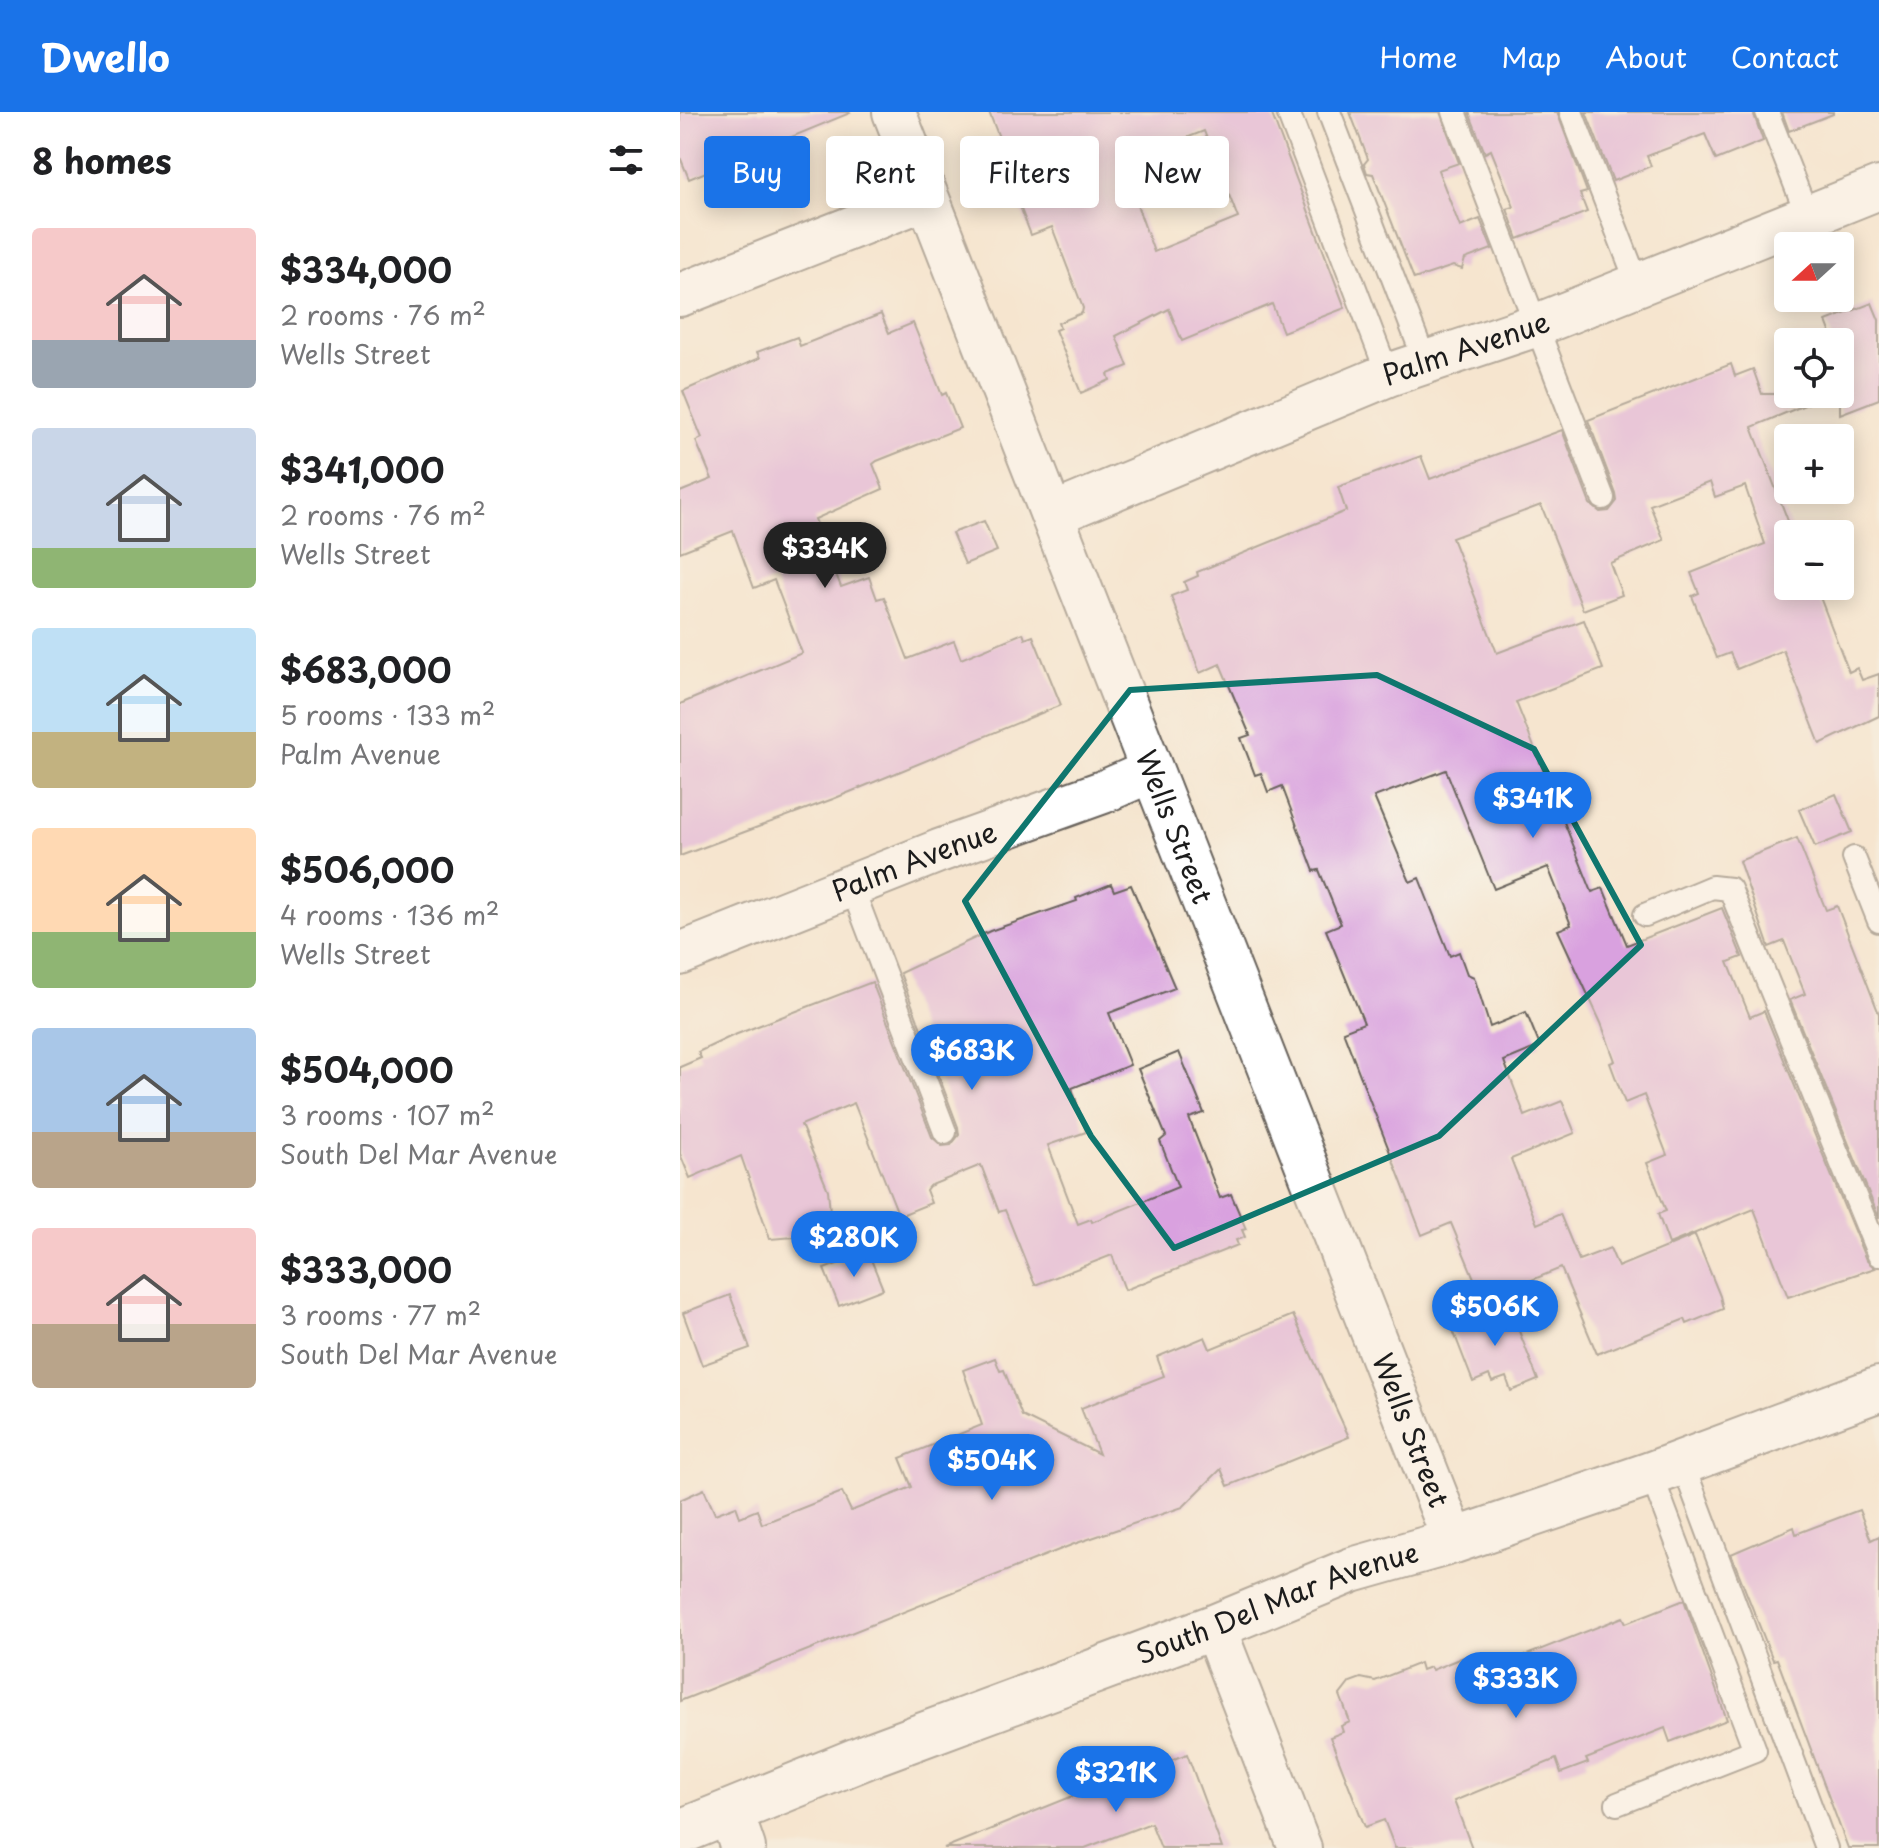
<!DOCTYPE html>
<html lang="en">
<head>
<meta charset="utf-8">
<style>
  body { margin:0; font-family:"Playpen Sans",sans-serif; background:#f6f6f6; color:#202124; height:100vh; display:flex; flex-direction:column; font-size:30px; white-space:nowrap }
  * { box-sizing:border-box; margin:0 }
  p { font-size:26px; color:#757577 }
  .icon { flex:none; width:44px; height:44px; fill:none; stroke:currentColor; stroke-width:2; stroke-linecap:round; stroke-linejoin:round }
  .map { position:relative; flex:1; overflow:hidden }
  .details { display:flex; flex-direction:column; background:#fff; width:680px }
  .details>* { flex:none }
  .hud { position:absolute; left:24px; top:24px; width:760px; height:72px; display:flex; gap:16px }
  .needle { width:52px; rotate:249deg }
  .buttons { position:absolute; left:1094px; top:120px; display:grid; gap:16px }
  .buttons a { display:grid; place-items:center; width:80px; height:80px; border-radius:8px; background:#fff; box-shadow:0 4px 20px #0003; font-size:40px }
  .price { position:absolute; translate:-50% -68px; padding:0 18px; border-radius:28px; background:#1a73e8; color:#fff; font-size:26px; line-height:52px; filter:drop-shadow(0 2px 4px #0008) }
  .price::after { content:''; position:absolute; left:50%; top:48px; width:24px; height:18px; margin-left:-12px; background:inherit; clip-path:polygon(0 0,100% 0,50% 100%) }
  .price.on { background:#222; color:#fff }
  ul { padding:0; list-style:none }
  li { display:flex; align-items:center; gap:24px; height:200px; padding:0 32px }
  li span { display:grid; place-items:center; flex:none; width:224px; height:160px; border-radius:8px; color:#555 }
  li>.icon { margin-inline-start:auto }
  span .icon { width:96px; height:96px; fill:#fffc; stroke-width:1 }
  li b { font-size:34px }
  h2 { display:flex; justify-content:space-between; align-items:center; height:96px; padding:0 32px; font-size:34px }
  .pill { padding:0 28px; border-radius:8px; background:#fff; box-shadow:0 4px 20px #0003; font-size:28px; line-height:72px }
  .pill.on { background:#1a73e8; color:#fff }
  header { display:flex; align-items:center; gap:48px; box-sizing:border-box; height:112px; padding:0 40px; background:#1a73e8; color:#fff }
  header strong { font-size:38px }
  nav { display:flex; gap:44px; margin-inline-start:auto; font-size:28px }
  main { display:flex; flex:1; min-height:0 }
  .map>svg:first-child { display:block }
  .building { fill:#d9a1df; fill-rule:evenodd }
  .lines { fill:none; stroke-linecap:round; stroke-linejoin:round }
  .lane-casing { stroke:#68625b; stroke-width:26 }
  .street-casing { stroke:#68625b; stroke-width:46 }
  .secondary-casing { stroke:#68625b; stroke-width:48 }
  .lane { stroke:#fff; stroke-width:22 }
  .street { stroke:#fff; stroke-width:42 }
  .secondary { stroke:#fff; stroke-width:44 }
  .marked { fill:none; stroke:#0f766e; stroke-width:6; stroke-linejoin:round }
  .labels { text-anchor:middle; stroke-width:7; stroke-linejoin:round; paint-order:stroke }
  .street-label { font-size:28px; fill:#1c1c1c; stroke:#f7f3e8 }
</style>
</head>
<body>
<header>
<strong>Dwello</strong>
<nav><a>Home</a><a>Map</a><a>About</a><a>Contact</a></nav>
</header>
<main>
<section class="details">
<h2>8 homes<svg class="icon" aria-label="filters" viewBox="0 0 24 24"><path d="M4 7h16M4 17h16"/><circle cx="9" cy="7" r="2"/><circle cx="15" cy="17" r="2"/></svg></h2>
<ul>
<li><span style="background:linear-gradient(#f6c9c9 70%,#9aa5b1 0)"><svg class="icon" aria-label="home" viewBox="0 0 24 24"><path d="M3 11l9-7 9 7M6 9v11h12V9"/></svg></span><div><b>$334,000</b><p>2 rooms · 76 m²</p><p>Wells Street</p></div></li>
<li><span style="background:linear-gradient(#c9d6e8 75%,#8fb573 0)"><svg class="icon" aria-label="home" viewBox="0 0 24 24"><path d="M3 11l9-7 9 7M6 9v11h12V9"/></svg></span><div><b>$341,000</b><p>2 rooms · 76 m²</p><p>Wells Street</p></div></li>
<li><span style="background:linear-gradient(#bfe0f5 65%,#c2b280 0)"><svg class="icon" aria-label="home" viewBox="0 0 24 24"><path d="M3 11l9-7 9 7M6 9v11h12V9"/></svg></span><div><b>$683,000</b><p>5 rooms · 133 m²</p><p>Palm Avenue</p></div></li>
<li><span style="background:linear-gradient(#ffd9b3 65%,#8fb573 0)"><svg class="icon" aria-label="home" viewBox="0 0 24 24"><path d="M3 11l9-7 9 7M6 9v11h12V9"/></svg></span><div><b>$506,000</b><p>4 rooms · 136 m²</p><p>Wells Street</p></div></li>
<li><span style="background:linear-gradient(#a9c7e8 65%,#b9a48a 0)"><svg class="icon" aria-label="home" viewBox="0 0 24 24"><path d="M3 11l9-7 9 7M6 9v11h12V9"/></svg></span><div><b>$504,000</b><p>3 rooms · 107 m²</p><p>South Del Mar Avenue</p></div></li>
<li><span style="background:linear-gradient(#f6c9c9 60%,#b9a48a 0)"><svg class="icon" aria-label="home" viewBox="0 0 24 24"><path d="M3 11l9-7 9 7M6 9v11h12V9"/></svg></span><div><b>$333,000</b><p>3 rooms · 77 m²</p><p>South Del Mar Avenue</p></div></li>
</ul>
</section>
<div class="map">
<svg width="1199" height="1736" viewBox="0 0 1199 1736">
  <rect width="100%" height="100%" fill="#f7f3e8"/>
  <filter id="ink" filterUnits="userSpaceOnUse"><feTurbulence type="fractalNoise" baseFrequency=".0125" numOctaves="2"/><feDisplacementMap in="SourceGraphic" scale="16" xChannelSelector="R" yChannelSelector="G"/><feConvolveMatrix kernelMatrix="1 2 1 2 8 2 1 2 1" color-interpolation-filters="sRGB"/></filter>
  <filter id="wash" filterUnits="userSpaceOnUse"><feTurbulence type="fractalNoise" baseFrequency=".006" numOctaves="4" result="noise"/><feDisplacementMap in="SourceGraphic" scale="32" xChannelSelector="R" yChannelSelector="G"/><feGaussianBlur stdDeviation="1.8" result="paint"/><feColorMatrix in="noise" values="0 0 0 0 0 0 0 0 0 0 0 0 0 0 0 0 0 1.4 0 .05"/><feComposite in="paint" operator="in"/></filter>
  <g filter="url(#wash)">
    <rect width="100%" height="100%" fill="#f5e5cf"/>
    <g id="blocks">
      <g class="building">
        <path d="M0,0h169l1,1 -161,66 -9,-22z"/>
        <path d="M309,0h282l74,196 -62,24 -11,-28 -90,37 -13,-32 -53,27 12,30 -20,8 2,6 -29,13 -26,-63 5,-2 -2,-5 24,-10 1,-5 -31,-81 -21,8 -25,-65 5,-2zM524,19l34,87 -84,34 -32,-89z"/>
        <path d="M670,0h90l19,51 -21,7 22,57 20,-8 12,30 -27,10 -3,10 -9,-3 -39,13 -41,-105 -6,-1 -3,-9 4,-5z"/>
        <path d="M789,0h88l30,80 -7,2 7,18 -69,27 -11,-30 7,-2 -23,-57 -6,3z"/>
        <path d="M906,0h167l10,29 -47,19 -11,-26 -58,22 4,10 -38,15z"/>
        <path d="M1102,0h51v2l-44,17z"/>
        <path d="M1192,191l7,17v79l-39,15v-72h-6l-8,-21z"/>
        <path d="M201,202l8,19 24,-10 29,72 4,-2 14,35 -83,33 -4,3 10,25 -68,30 26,68 28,-10 8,22 7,-2 24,62 46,-18 7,18 62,-26 2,6 8,-3 28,69 -228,94 -153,57v-152l122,-51 -28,-73 -20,8 -21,-57 -53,21v-60l32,-13 -16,-38 6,-3 -19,-47 77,-33 -3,-6 40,-15 3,9z"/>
        <path d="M1051,252l4,12 18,-7 9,25h69l-79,33 41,107h-5v52h43l-13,6 31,80 8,-4 5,12 17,-6v42l-59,28 -37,-94 -46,19 -7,-16 -13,5 -25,-62 7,-3 -8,-20 74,-29 -20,-58 -30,11 -5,-15 -60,23 14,35 -54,23 12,32 -39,15 -42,-105 -89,33 45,115 87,-33 19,49 -87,33 76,190 11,-4 24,57 95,-37 20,49 -14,5 22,55 14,-6 102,249 9,8 -87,29 -34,-88 -85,35 -11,-30 8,-3 -19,-48 20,-8 -23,-60 -19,8 -15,-40 5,-2 -14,-38 -43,-93 13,-5 -23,-58 -54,22 -48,-119 -72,27 36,85 9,-4 31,78 9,-4 8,22 7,3 16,50 36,-15 14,34 -36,15 21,55 37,-15 13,32 -64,26 26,65 23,-10 19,46 31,-12 8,19 77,-32 25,61 3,13 -36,15 -2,-5 -88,35 -36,-86 -78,32 -32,-77 -29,12 -79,-204 21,-8 -38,-93 15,-6 -22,-54 -5,1 -32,-85 -14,6 -7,-19 -6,2 -14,-37 9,-3 -30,-71 -20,9 -29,-77 16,-6 -3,-8 14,-6 -1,-4 149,-61 -8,-24 83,-31 9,23 132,-49 28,74 10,8 9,-1 8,-10 -1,-7 -28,-74z"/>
        <path d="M304,409l13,30 -32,13 -13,-31z"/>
        <path d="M1156,682l16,38 -37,15 -16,-37z"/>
        <path d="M1117,726l29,72 11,-4 42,108v204l-89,-218 15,-6 -21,-53 -15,6 -30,-86z"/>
        <path d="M431,772l3,7 17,-6 44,103 -66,25 21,52 -58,23 14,44 -38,13 30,79 13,-5 1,3 86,-35 -18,-46 6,-5 -28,-67 41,-17 25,61 -15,5 31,80 11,-4 15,35 -4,1 3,7 -9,3 2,5 -113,45 -13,-35 -77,30 -30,-75 -6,2 -18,-47 -52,21 -3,4 5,13 -32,13 -45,-113 -53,22 27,65 4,44 -62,5 -29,-83 -51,22 -10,-24v-87l21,-9 -3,-6 34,-16 140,-54 60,155 10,9 9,-1 8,-10 -1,-8 -58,-154 90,-42 87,-30 -1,-3z"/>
        <path d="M188,1140l15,37 -44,17 -15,-37z"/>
        <path d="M50,1183l20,53 -48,17 -19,-52z"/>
        <path d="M828,1191l30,77 -27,11 -5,-14 -14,5 -3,-7 -16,7 -22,-57z"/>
        <path d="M613,1203l56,122 -121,49 -7,-17 -38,38 -109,37 -394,157v-201l24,-11 11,25 21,-8 4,11 17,-7 5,14 80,-32 9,19 61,-24 -12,-29 82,-33 -19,-55 32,-12 5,13 4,-1 18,46 77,38 -18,-46 83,-32 -7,-19 48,-20 5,12z"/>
        <path d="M1179,1398l12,30 8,-4v312h-31l-71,-189 -4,1 -42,-106 63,-27 2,7z"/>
        <path d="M1004,1488l43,120 -57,22 -5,-14 -79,31 2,4 -27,10 -5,-14 -102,42 18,47h-77l-11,-28 -19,7 -35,-90 13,-5 -2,-6 9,-4 -10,-27 10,-13 11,-4 14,3 45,-18 2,7 8,-3 2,3 34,-14 12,18 145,-57 3,6z"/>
        <path d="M507,1642l35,94h-61l-10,-25 -66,25h-141l159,-64 -2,-4 39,-14 2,5z"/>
      </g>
    </g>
  </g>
  <g filter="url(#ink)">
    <use href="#blocks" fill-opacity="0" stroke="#68625b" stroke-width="2"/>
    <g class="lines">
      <defs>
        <g id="lane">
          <path d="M608,0l100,263"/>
          <path d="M649,0l96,249"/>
          <path d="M774,0l149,386"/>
          <path d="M891,0l67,173"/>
          <path d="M1087,0l41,105"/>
          <path d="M1174,746l25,63"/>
          <path d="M171,773l94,247"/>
          <path d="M965,803l67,-28 18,2 149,366"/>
          <path d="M1002,1350l144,386"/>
          <path d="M937,1692l138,-54 -104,-276"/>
        </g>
        <g id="street">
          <path id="s1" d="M214,0l560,1429"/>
          <path d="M0,183l247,-97"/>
          <path id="s2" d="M374,402l334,-139 149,-50 342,-137"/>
          <path id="s3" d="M0,842l259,-103 164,-59 48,-21"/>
          <path d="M534,1515l86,221"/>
        </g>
        <g id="secondary">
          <path d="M51,1701l12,35"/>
          <path id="s4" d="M0,1720l195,-79 339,-126 138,-57 102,-29 197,-67 228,-85"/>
        </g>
      </defs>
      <use href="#lane" class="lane-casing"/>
      <use href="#street" class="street-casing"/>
      <use href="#secondary" class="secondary-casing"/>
      <use href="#lane" class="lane"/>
      <use href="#street" class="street"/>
      <use href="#secondary" class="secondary"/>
    </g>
  </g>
  <path d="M0 0H1199V1736H0ZM697,563l157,74 107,196 -202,191 -265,112 -83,-112 -126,-235 165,-211z" fill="#f5e5cf" fill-opacity=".55" fill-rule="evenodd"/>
  <path class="marked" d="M697,563l157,74 107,196 -202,191 -265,112 -83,-112 -126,-235 165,-211z"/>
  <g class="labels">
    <g class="street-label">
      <text dy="10" stroke="none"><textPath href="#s2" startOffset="444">Palm Avenue</textPath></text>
      <text dy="10" stroke="none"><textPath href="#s1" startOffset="768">Wells Street</textPath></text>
      <text dy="10" stroke="none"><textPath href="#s3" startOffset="252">Palm Avenue</textPath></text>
      <text dy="10" stroke="none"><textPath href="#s1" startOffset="1416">Wells Street</textPath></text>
      <text dy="10" stroke="none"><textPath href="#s4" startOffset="640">South Del Mar Avenue</textPath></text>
    </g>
  </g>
</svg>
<div class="buttons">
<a><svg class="needle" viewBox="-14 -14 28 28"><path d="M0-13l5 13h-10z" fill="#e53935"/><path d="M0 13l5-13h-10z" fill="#757577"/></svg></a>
<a><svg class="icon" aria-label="locate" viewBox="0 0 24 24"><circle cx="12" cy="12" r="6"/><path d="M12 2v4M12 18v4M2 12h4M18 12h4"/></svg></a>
<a>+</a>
<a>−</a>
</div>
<b class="price on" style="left:145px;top:478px">$334K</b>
<b class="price" style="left:853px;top:728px">$341K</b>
<b class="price" style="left:292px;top:980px">$683K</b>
<b class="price" style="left:174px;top:1167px">$280K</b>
<b class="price" style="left:815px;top:1236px">$506K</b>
<b class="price" style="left:312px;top:1390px">$504K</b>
<b class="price" style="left:836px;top:1608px">$333K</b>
<b class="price" style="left:436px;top:1702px">$321K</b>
<div class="hud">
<a class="pill on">Buy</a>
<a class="pill">Rent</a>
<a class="pill">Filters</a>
<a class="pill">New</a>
</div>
</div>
</main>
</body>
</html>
